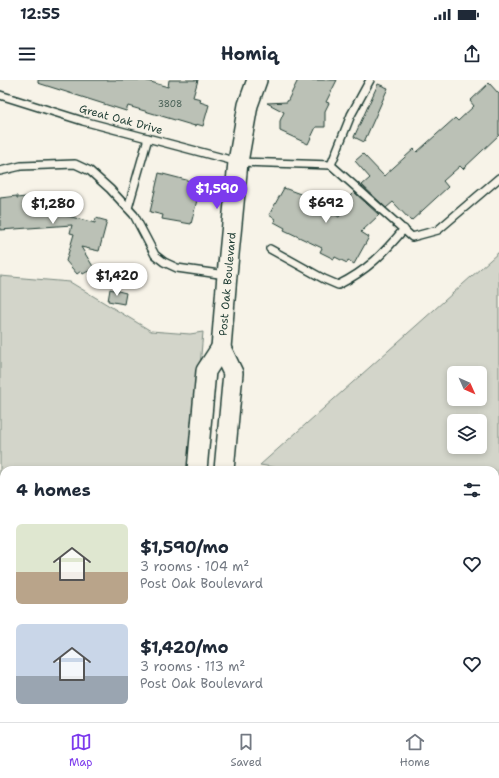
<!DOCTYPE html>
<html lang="en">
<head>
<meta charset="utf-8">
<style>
  body { margin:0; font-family:"Shantell Sans",sans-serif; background:#f6f6f7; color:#1f2937; height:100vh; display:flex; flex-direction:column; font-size:15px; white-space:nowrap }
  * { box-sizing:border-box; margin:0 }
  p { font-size:13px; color:#747a83 }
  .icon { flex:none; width:22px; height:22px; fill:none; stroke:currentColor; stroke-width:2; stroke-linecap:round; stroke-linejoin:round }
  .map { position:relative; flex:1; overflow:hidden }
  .sheet { position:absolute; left:0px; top:386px; width:499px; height:256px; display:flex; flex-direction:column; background:#fff; border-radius:12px 12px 0 0; box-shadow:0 2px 6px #0003 }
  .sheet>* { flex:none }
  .needle { width:26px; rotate:135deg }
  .tools { position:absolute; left:447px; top:286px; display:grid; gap:8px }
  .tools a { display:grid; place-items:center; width:40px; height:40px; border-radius:6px; background:#fff; box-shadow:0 2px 6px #0003; font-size:20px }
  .price { position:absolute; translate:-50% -34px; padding:0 9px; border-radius:14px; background:#fff; color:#222; font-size:13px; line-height:26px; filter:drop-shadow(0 1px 2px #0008) }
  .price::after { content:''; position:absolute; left:50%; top:24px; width:12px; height:9px; margin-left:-6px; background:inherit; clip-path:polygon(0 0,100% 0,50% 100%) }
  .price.selected { background:#7c3aed; color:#fff }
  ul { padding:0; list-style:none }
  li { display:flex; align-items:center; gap:12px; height:100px; padding:0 16px }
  li span { display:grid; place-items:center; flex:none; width:112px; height:80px; border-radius:6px; color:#555 }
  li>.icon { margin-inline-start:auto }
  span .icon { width:48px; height:48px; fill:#fffc; stroke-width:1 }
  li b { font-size:17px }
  h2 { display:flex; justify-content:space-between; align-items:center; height:48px; padding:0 16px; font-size:17px }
  .status { display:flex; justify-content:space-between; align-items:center; height:28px; padding:0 20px; background:#fff; direction:ltr }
  .status svg { height:11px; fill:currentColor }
  header { display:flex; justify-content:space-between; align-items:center; height:52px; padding:0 16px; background:#fff; font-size:18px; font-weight:700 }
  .menu { display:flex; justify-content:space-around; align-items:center; height:56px; border-top:1px solid #e0e1e3; background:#fff; font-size:11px; color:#747a83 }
  .menu a { display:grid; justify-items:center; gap:2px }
  .menu .selected { color:#7c3aed }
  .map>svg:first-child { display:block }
  .green { fill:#d3d5ca; stroke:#79897f; fill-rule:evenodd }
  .building { fill:#bbc1b6; stroke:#1f3d34 }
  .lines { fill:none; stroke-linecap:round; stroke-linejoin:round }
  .service-casing { stroke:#1f3d34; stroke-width:10 }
  .tertiary-casing { stroke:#1f3d34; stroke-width:22 }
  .service { stroke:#f7f3e8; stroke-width:7 }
  .tertiary { stroke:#f7f3e8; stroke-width:19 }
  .labels { text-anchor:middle; stroke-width:3.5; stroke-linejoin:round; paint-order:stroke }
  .number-label { font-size:9px; fill:#465e54 }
  .street-label { font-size:11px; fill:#1f3d34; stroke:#f7f3e8 }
</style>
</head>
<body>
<div class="status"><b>12:55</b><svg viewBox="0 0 49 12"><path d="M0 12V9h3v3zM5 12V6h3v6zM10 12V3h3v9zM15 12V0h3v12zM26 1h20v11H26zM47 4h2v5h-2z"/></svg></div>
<header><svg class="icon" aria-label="menu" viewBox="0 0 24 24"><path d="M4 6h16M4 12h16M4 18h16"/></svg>Homiq<svg class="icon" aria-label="share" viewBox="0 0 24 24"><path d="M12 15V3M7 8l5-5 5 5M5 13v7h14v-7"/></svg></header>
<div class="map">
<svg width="499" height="642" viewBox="0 0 499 642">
  <rect width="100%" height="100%" fill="#f7f3e8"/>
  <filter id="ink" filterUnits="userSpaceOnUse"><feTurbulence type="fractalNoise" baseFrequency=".025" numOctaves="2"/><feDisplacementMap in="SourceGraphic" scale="8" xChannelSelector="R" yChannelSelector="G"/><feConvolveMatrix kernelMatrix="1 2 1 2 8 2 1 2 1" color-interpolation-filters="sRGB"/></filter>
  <g filter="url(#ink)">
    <g class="green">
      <path d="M499,172v275l-4,1v-58h-204l-31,-5zM454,293h26v26h-26zM454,341h26v26h-26z"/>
      <path d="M0,196l70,6 81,49 39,3 13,-2 -12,138h-187v137l-4,-3z"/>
      <path d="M495,631h4v11h-20l3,-4h13z"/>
    </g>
    <g class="building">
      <path d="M38,0h106l24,7 1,-7h29l-5,17 8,2 -1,3 9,3 -6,21 -7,-2 -1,2 -67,-20 -2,5 -88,-28z"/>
      <path d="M298,0h39l-11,22 3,1 -4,8v16h-9l-8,17 -28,-13v-10l4,-9 -17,-9 20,-1z"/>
      <path d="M489,3l10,11v41l-36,34 -3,-3 -17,15 5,6 -37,34 -18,-19 -7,6 -24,-23 8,-7 -15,-17 8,-7 21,22 30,-27 3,3 38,-34 3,3 16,-15 -4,-5z"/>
      <path d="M378,4l10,4 -24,54 -10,-5z"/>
      <path d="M159,93l39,10 -1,4 3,1 -9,36 -29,-5 1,-4 -13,-3z"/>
      <path d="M284,108l19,7 36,22 12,-16 -3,-3 6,-6 25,23 -18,17 8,5 -15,27 -6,-4 -1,3 -12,-6 -1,2 -14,-7 2,-4 -38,-18 1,-2 -11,-6 1,-3 -6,-4z"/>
      <path d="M52,114l1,3 5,-1 2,18 35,9 1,-5 11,3 -8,30 -18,-4 13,21 -11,6 -2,-3 -4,3 -11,-13 8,-27 -4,-1 2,-8 -72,5v-32l17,-2v2z"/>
      <path d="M110,209l16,4 -2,11 -16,-3z"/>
    </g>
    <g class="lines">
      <defs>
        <g id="service">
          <path d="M0,15l83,26 155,41 93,3 20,-50 19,-35"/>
          <path d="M331,85l81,72 26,-7 61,-52"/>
          <path d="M0,91l21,-5 54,-2 15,7 20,18 24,26 21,40 9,7 13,6 49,7"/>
          <path d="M128,128l20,-70"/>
          <path d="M270,169l54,30 14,6c30,-15 45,-31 66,-56"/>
          <path d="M495,583l4,-4"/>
          <path d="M0,585h4"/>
          <path d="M495,604h4"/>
          <path d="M168,638l3,4"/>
          <path d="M285,638l2,4"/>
          <path d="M334,638l5,4"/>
          <path d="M305,642l5,-4"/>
          <path d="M443,642l4,-4"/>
        </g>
        <g id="tertiary">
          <path d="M197,390l9,-99 15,-23"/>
          <path d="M224,390l9,-97 -12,-25 6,-73 11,-113 10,-57 9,-25"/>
          <path d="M217,638l2,4"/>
          <path d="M239,638l1,4"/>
        </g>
      </defs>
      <use href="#service" class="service-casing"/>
      <use href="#tertiary" class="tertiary-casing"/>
      <use href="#service" class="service"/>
      <use href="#tertiary" class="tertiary"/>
    </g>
  </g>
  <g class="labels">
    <g class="number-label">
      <text x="170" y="27">3808</text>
    </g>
    <g class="street-label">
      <text transform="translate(121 39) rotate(15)" y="4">Great Oak Drive</text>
      <text transform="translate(227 204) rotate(-85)" y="4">Post Oak Boulevard</text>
    </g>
  </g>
</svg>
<div class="tools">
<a><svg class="needle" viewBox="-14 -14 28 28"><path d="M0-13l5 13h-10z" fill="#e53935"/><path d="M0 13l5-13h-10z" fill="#747a83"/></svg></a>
<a><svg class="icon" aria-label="layers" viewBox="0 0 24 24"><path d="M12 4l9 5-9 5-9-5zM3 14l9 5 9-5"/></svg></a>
</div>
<b class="price selected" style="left:217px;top:130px">$1,590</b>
<b class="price" style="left:326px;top:144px">$692</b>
<b class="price" style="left:53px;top:145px">$1,280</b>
<b class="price" style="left:117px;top:217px">$1,420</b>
<section class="sheet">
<h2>4 homes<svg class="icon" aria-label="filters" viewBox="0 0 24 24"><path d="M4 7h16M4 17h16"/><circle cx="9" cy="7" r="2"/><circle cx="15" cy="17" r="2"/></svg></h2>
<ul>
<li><span style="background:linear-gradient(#dfe7d0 60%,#b9a48a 0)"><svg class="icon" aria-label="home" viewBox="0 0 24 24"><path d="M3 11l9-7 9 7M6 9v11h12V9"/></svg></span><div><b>$1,590/mo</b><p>3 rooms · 104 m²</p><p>Post Oak Boulevard</p></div><svg class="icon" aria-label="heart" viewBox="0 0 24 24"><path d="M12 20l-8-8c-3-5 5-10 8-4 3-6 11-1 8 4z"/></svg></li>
<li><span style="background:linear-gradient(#c9d6e8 65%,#9aa5b1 0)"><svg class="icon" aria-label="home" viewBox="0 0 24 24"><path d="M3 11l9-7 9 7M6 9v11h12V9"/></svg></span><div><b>$1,420/mo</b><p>3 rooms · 113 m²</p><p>Post Oak Boulevard</p></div><svg class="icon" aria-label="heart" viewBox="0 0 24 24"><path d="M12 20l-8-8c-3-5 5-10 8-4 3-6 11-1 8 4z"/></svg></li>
</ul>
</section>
</div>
<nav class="menu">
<a class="selected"><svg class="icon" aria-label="map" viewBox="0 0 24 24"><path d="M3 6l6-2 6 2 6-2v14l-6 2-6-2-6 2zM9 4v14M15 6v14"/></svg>Map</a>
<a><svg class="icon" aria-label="saved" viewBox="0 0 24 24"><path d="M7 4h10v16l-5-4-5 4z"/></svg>Saved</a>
<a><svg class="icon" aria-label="home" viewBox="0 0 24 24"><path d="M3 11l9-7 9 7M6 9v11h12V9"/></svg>Home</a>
</nav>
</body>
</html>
